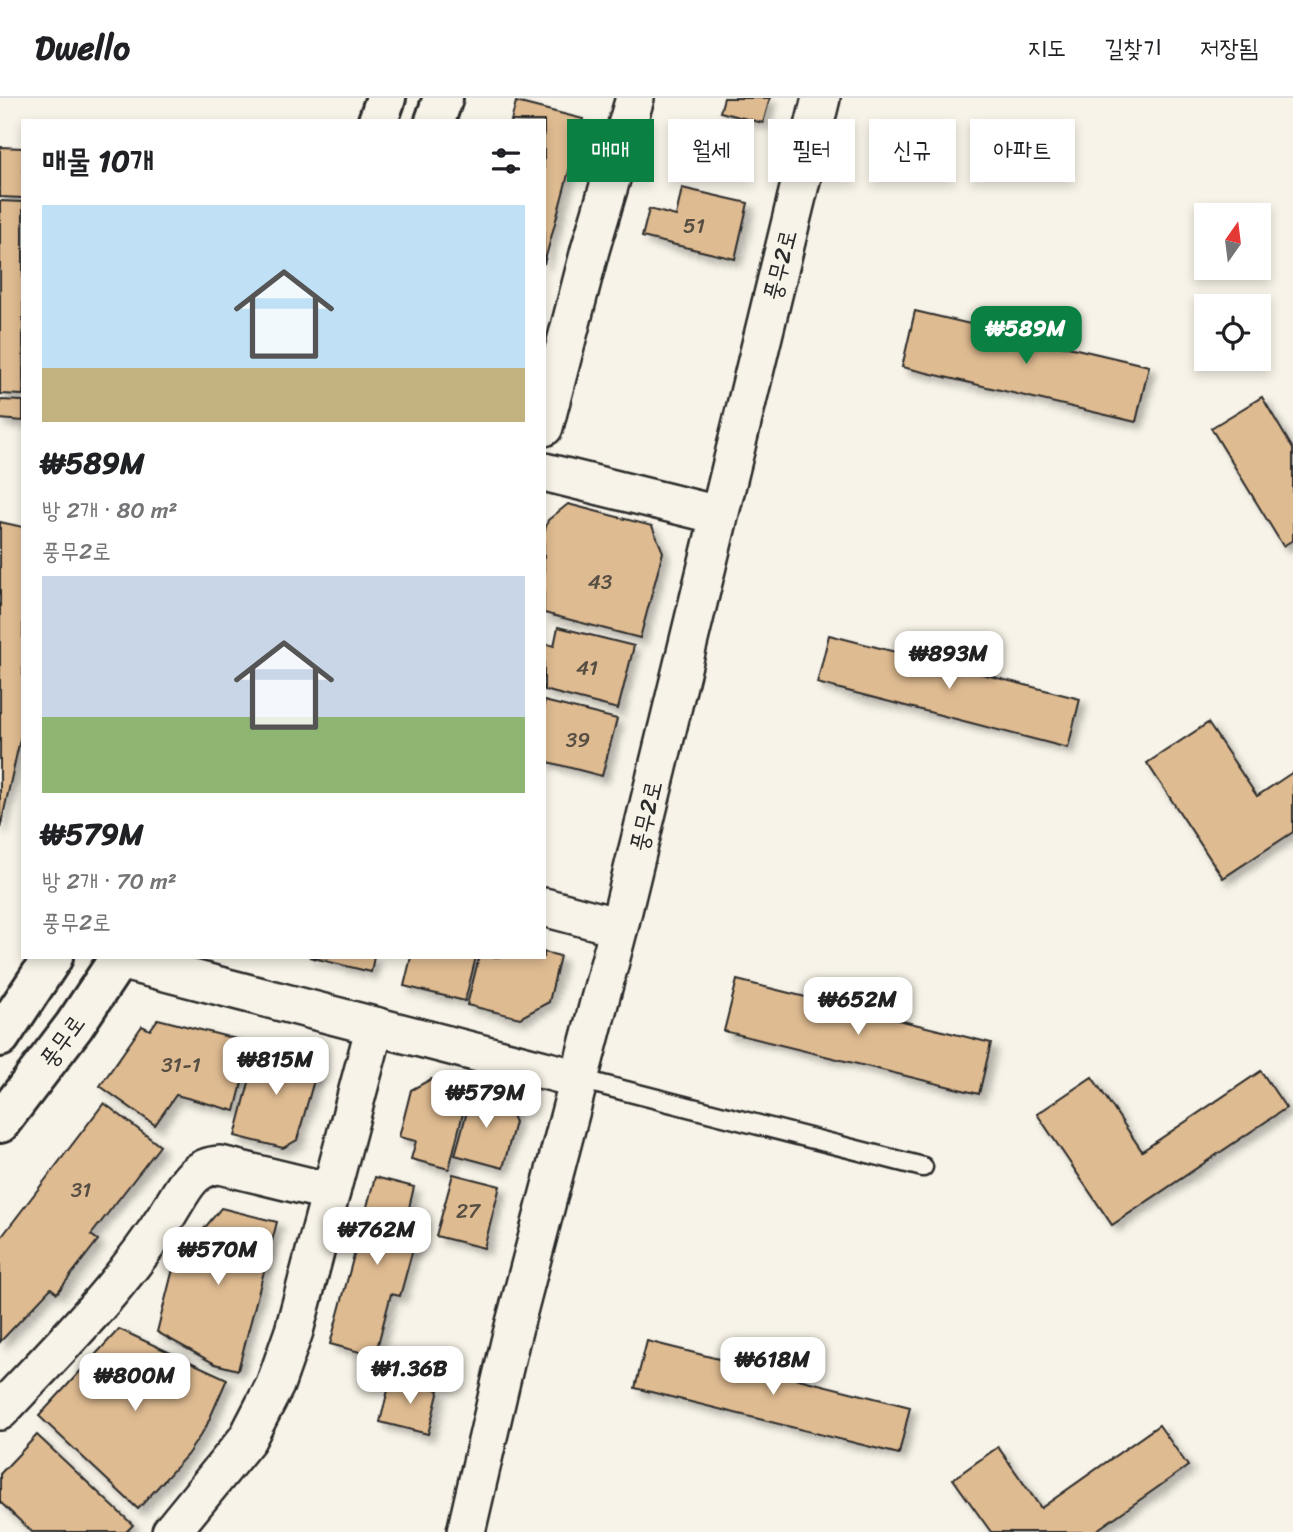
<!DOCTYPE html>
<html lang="ko">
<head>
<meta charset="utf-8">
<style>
  body { margin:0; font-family:Sriracha,"Poor Story",sans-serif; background:#f6f6f6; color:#202124; height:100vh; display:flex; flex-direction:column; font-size:26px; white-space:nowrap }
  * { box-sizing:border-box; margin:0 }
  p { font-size:23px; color:#757577 }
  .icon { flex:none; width:38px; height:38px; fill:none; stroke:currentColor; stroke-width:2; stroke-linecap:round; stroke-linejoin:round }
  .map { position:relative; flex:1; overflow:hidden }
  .details { position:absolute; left:21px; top:21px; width:525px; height:840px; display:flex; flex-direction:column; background:#fff; border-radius:0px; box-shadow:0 4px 10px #0003 }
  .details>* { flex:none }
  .top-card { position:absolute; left:567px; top:21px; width:620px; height:63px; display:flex; gap:14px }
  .needle { width:46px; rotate:14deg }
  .buttons { position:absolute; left:1194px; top:105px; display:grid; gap:14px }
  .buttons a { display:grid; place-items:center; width:77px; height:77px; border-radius:0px; background:#fff; box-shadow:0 4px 10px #0003; font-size:35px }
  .price { position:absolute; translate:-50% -60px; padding:0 16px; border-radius:14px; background:#fff; color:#222; font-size:23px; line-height:46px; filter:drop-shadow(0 2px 4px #0008) }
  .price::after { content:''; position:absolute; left:50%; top:42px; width:21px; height:16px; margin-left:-10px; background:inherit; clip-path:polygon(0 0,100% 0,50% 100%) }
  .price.selected { background:#0b8043; color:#fff }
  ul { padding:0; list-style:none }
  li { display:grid; align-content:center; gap:14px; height:371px; padding:0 21px }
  li span { display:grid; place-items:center; height:217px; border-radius:0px; color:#555 }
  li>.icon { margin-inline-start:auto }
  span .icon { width:126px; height:126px; fill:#fffc; stroke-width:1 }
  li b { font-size:30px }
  h2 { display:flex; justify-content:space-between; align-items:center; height:84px; padding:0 21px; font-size:30px }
  .tag { padding:0 24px; border-radius:0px; background:#fff; box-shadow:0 4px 10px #0003; font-size:24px; line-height:63px }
  .tag.selected { background:#0b8043; color:#fff }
  header { display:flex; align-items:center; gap:42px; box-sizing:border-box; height:98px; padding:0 35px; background:#fff; border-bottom:2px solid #e0e0e0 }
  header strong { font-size:33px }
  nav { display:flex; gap:38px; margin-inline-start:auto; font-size:24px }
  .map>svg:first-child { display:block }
  .building { fill:#dfbb91; stroke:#2b2b2b; stroke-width:2; filter:url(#shadow) }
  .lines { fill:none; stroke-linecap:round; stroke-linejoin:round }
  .service-casing { stroke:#2b2b2b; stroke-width:23 }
  .minor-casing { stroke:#2b2b2b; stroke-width:42 }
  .tertiary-casing { stroke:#2b2b2b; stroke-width:44 }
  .service { stroke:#f7f3e8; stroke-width:18 }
  .minor { stroke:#f7f3e8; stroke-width:37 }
  .tertiary { stroke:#f7f3e8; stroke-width:38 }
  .labels { text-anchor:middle; stroke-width:6; stroke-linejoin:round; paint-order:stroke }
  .number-label { font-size:21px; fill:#584f44 }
  .street-label { font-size:24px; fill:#2b2b2b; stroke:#f7f3e8 }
</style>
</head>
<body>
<header>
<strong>Dwello</strong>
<nav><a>지도</a><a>길찾기</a><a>저장됨</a></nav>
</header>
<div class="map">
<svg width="1293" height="1434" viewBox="0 0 1293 1434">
  <defs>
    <filter id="shadow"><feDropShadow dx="6" dy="6" stdDeviation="3.5" flood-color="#0004"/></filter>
  </defs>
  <rect width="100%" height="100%" fill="#f7f3e8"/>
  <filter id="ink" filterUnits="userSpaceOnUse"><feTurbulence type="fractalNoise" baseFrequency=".0143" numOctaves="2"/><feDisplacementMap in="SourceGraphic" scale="14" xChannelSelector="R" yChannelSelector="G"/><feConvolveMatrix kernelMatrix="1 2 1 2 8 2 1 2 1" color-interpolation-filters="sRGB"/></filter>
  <g filter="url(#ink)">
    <g class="building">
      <path d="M724,0h46l-7,25 -43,-11z"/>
      <path d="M516,4l67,17 -39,145v-143h-33z"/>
      <path d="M0,49l23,1v50l-23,-1z"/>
      <path d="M682,90l66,15 -13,56 -93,-22 7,-28 27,7z"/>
      <path d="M0,103l23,1v193l-23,-1z"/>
      <path d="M915,213l234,55 -13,56 -234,-55z"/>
      <path d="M1262,299l31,52v91l-10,6 -72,-118z"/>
      <path d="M0,302l23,1v20l-23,-2z"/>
      <path d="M568,406l84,22 11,26 -23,86 -96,-25v-80l4,-13z"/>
      <path d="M0,424l23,5v199l-23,103z"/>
      <path d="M558,529l76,19 -16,63 -74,-19v-47l10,3z"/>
      <path d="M829,537l251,64 -12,49 -251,-65z"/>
      <path d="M544,603l73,18 -15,57 -58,-15z"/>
      <path d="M1208,625l49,73 36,-24v60l-70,46 -76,-115z"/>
      <path d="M544,854l16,4 -11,46 -29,16 -53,-13 12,-48h65z"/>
      <path d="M309,859h65l-3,15z"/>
      <path d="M411,859h65l-11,44 -61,-15z"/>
      <path d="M737,882l254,63 -12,51 -255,-63z"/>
      <path d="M158,921l94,24 -17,68 -59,-16 -21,30 -55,-39 42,-60 8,4z"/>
      <path d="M259,946l52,14 5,15 -19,67 -14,8 -48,-12z"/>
      <path d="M1261,973l25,37 -174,117 -75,-111 55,-37 50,74z"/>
      <path d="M431,981l38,10 -20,80 -38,-10 5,-18 -17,-4 12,-47z"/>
      <path d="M473,992l31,8 11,24 -12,46 -48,-13z"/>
      <path d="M104,1005l56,43 -69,89 7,5 -41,53 -6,-5 -51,54v-103z"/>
      <path d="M453,1076l47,12 -16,62 -48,-12z"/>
      <path d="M375,1079l39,10 -7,29 14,4 -21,76 -9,-2 -16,62 -45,-12z"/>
      <path d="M221,1110l56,14 -39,148 -23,-6 -58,-32 17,-67z"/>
      <path d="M119,1231l108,50 -21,48 -19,28 -49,54 -99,-93z"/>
      <path d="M647,1243l263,66 -11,47 -264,-66z"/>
      <path d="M391,1280l48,12 -11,44 -48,-12z"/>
      <path d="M1159,1327l29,41 -94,66h-103l-38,-53 45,-32 43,61z"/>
      <path d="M37,1337l96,90 -7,7h-94l-32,-30v-28z"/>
    </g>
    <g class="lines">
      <defs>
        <path id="service" d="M579,981l344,88"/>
        <g id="minor">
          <path d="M544,329l46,-177 45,-152"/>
          <path d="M544,374l174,43"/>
          <path d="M544,809l75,20"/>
          <path d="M119,862l460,119"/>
          <path d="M0,1313c60,-64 122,-125 169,-199 14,-22 23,-46 51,-47l111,27"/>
          <path d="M171,1434l76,-93 28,-54 19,-54 81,-305"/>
          <path d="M466,1434l44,-190 109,-415 202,-829"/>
        </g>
        <g id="tertiary">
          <path d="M378,23l8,-23"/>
          <path d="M435,23l8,-23"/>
          <path d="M0,939l53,-80"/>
          <path d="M0,1025l74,-97 46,-69"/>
        </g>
      </defs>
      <use href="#service" class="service-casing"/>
      <use href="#minor" class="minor-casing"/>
      <use href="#tertiary" class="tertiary-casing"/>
      <use href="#service" class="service"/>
      <use href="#minor" class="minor"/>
      <use href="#tertiary" class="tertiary"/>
    </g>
  </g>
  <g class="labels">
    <g class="number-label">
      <text x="694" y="135">51</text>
      <text x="600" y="491">43</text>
      <text x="587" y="577">41</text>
      <text x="578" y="649">39</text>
      <text x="181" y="974">31-1</text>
      <text x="81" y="1099">31</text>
      <text x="468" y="1120">27</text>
    </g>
    <g class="street-label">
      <text transform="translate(780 167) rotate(-76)" y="8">풍무2로</text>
      <text transform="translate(646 718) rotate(-77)" y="8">풍무2로</text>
      <text transform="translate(62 943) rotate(-54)" y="8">풍무로</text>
    </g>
  </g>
</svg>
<div class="buttons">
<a><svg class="needle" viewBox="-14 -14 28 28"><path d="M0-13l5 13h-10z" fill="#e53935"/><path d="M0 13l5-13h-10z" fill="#757577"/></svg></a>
<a><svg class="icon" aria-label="locate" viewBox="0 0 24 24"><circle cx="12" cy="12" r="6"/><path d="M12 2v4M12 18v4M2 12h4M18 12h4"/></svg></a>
</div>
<b class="price selected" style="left:1026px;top:268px">₩589M</b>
<b class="price" style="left:949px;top:593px">₩893M</b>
<b class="price" style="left:858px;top:939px">₩652M</b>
<b class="price" style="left:276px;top:999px">₩815M</b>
<b class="price" style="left:486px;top:1032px">₩579M</b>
<b class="price" style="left:377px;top:1169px">₩762M</b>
<b class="price" style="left:218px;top:1189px">₩570M</b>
<b class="price" style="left:773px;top:1299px">₩618M</b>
<b class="price" style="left:410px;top:1308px">₩1.36B</b>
<b class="price" style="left:135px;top:1315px">₩800M</b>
<div class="top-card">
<a class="tag selected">매매</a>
<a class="tag">월세</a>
<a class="tag">필터</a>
<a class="tag">신규</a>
<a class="tag">아파트</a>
</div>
<section class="details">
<h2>매물 10개<svg class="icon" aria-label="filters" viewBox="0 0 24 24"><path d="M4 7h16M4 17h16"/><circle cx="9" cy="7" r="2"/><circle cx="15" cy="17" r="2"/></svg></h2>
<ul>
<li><span style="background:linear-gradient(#bfe0f5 75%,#c2b280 0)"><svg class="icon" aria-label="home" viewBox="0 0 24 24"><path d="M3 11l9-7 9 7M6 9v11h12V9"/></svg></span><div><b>₩589M</b><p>방 2개 · 80 m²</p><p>풍무2로</p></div></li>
<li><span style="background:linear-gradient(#c9d6e8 65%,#8fb573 0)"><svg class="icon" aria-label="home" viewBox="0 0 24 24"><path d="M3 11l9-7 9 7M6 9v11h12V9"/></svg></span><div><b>₩579M</b><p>방 2개 · 70 m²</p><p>풍무2로</p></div></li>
</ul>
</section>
</div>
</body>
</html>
